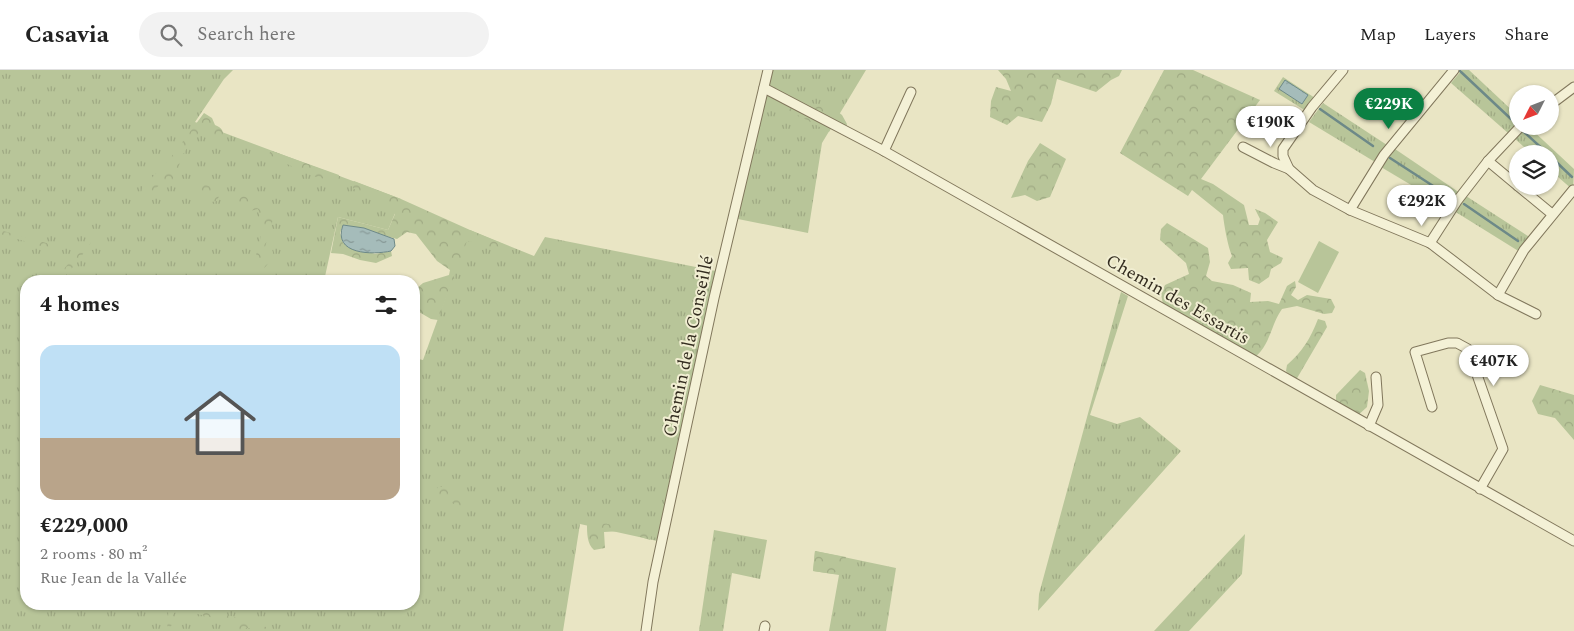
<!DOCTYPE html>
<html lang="en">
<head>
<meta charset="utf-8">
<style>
  body { margin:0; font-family:Spectral,serif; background:#f2f2f2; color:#222; height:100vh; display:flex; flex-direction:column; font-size:19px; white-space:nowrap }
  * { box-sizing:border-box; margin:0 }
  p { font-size:16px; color:#767676 }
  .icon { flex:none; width:28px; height:28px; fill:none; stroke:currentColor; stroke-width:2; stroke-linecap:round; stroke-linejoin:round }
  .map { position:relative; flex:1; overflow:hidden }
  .details { position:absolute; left:20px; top:205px; width:400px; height:335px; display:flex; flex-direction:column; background:#fff; border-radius:20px; box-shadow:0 1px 4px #0004 }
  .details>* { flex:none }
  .needle { width:32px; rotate:228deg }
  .tools { position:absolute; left:1509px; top:15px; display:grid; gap:10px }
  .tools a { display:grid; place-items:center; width:50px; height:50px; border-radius:50%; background:#fff; box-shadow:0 1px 4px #0004; font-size:25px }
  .price { position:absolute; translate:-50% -42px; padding:0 11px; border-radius:18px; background:#fff; color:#222; font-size:16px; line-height:32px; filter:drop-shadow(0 1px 2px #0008) }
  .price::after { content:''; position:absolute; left:50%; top:30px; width:15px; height:11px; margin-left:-8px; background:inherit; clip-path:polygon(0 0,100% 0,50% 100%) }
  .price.selected { background:#0b8043; color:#fff }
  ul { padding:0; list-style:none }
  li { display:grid; align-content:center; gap:10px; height:265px; padding:0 20px }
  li+li { border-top:1px solid #e0e0e0 }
  li span { display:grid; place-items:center; height:155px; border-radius:15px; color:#555 }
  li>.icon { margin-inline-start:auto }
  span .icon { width:90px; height:90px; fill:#fffc; stroke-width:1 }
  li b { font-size:21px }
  h2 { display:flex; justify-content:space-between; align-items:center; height:60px; padding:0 20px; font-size:21px }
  header { display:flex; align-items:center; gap:30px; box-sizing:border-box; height:70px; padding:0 25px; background:#fff; border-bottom:1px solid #e0e0e0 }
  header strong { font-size:24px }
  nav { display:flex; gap:28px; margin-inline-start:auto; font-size:18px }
  .search { width:350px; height:45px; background:#f2f2f2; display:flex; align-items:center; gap:12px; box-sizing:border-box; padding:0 18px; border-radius:28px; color:#767676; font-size:19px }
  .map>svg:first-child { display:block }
  .grass { fill:url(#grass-tufts) }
  .forest { fill:url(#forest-crowns) }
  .pitch { fill:#b8c599 }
  .water { fill:url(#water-ripples); stroke:#6d8988 }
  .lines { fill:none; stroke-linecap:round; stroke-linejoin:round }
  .stream { stroke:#6d8988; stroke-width:2.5 }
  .street-casing { stroke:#81775c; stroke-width:11 }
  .street { stroke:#f4f1d6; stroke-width:9 }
  .labels { text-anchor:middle; stroke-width:4; stroke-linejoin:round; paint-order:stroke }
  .street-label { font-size:18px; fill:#332c1f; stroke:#f1eed2 }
</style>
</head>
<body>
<header>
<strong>Casavia</strong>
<div class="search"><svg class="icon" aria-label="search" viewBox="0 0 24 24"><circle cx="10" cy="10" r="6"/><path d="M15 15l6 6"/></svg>Search here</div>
<nav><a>Map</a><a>Layers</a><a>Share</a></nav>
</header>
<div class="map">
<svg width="1574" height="561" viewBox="0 0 1574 561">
  <defs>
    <pattern id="grass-tufts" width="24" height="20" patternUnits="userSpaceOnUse" patternTransform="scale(1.25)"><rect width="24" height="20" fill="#b8c599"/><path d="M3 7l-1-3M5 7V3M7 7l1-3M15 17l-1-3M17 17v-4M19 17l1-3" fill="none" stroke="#9fa983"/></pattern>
    <pattern id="forest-crowns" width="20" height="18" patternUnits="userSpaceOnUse" patternTransform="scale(1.25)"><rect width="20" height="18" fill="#b8c599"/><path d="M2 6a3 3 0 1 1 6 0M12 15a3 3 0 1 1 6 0" fill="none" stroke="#9fa983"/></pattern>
    <pattern id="water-ripples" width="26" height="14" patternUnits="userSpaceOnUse" patternTransform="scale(1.25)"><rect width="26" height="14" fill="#a5bcba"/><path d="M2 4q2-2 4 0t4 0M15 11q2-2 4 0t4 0" fill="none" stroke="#879997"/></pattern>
  </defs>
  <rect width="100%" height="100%" fill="#e9e5c4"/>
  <g class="grass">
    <path d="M0,0h233l-9,9 -29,43 206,77 -13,31 -50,-13 -14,64h-298v323h388v-246l9,2 47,-130 64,26 11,-19 171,34 -54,271 -82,-18 -17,107h-563z"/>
    <path d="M768,0h98l-44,73 -14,90 -75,-15z"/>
    <path d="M1462,0h7l48,45v10l-9,8 -57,-50z"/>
    <path d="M1283,7l32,21 -9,13 -32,-20z"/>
    <path d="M1323,33l64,42 -12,17 -66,-40z"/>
    <path d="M1529,57l45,42 -1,21 -23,-20v-16h-18l-18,-16z"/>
    <path d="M1395,79l65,44 -12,14 -67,-40z"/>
    <path d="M1466,126l65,42 -11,14 -66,-41z"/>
    <path d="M1121,222l7,4 -38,119 27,9 23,-7 41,34 -143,160 1,-17z"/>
    <path d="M714,460l53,10 -7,39 -28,-6 -9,58h-24z"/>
    <path d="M1245,464l-3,40 -53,57h-35z"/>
    <path d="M815,481l81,17 -10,63h-57l10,-56 -26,-4z"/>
  </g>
  <g class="forest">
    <path d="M998,0h124l-3,6 -8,4 -15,12 -39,-13 -6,25 -9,18 -24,-6 -11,9 -17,-8 1,-16 5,-14 15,4 -5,-12z"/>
    <path d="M1164,0h29l67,30 -59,79 12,5 31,21 5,20h9l2,-6 -5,-10 10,4 13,9 -11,18 3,12 13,6 -2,5 -10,6 -2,8 -10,7 -10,-4 -1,-12 -17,1 -3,-6 4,-7c-4,-9 -8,-31 -9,-41l-31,-25 -4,6 -68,-43z"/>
    <path d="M777,25l21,11 7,-5 32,10 5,4 5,9 -2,6 -12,-5 -4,7 -52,-28 -3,-4z"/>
    <path d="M204,43l8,5 3,7c8,3 9,7 8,15h-14l-9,-7c-15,17 -24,25 -21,50l-5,2 -11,-3 -14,12h-8l1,-6 27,-28z"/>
    <path d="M1040,73l26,16 -16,38 -13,4 -12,-6 -14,3 17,-37z"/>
    <path d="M272,81l67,24 -1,7 -22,-5 -47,-21 1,-4z"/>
    <path d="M195,111c9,5 18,4 26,10l-4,10 -11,2 -4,-8 -12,-1 -1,-9z"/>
    <path d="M354,111l47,18 69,31 33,14v5l-6,2 -13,-7 -17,-3 -29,79 -7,-1 -12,-7 -3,-13v-10l7,-6 26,-8 1,-5 -13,-9 -21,-27 -9,-2 -10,7 -54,-14 -3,8 3,10 32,11 16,-3 1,5 -16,7 -16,-3 -17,-6 -12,-1 7,-36 50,13 7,-16 -19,-17 -22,-8 -3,-4z"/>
    <path d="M238,123l26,9 12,7 -11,38 7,2 2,8 -21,24h-18l17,-15 5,-14 5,-20 -4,-23 -16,4 -8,-14z"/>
    <path d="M1167,153l41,25 2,14 -4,14 6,5 21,4 18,8 -1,9 18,-1 11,3 8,-18 8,-5 1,6 -5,8 7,5 9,-5 24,4 4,8 -3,6 -8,1 -27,-8 -15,3c-11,15 -12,37 -27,48l-51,-25 -13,-2 -26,-15 -4,-21 4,-9 24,-11 -3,-11 -26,-23 1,-11z"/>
    <path d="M0,160l57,16 1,3 -3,1 -55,-16z"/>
    <path d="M92,165l2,2c-9,16 -21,30 -33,44h-7z"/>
    <path d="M1318,249l7,2 2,6 -31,53 -6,-4 -4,-5 1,-6c16,-14 23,-26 31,-46z"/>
    <path d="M1360,300l5,3 4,18 -2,16 -12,11 -19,-14v-9z"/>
    <path d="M1540,315l34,10v45l-19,-22 -17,-4 -6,-13z"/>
    <path d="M454,416l12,17 -5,3 -29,-10 6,-9z"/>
    <path d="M592,452l23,3 37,9 -2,6 -28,-9 -18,1 1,16 -11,2c-7,-6 -7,-17 -7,-26z"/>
    <path d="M815,481l31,6 -4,10 -9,7 -20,-3z"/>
    <path d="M169,534h23l74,23v2l-20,-1 -3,3h-9l1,-6 -9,-4 -48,-12 -5,5 -1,11 -5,5z"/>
  </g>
  <path class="pitch" d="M1319,171l20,11 -21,41 -20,-11z"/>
  <g class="water">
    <path d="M1285,10l23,15 -6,9 -23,-15z"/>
    <path d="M343,155l21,3 30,11 1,7 -4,5c-18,4 -59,4 -48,-26z"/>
  </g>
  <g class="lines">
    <g class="stream">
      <path d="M1460,1l51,48"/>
      <path d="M1320,39l53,37"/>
      <path d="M1523,61l25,23"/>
      <path d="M1550,86l22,21"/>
      <path d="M1390,88l54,35"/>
      <path d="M1464,134l54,37"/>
    </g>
    <defs>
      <g id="street">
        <path d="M1343,0l-31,37 -29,42v7l6,13 24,21 37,20 80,33 68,52 38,19"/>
        <path d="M764,18l120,63 690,390"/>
        <path d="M1550,35l24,-18"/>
        <path d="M1243,77l31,16 15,6"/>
        <path d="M884,81l27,-59"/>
        <path d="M1488,91l30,25"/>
        <path d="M1518,116l34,28"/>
        <path d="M1350,140l34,-55 70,-85"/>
        <path d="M1430,173l27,-42 31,-40 33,-35"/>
        <path d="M1498,225l26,-45 49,-60"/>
        <path d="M1432,337l-17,-55 33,-9h9l11,6 35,100 -23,40"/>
        <path d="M1369,356l9,-21 -2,-28"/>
        <path d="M646,561l7,-49 61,-284 54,-228"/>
        <path d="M764,561l1,-5"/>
      </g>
    </defs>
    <use href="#street" class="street-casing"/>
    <use href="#street" class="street"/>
  </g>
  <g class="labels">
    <g class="street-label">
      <text transform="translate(1178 229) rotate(30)" y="6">Chemin des Essartis</text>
      <text transform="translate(688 276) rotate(-78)" y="6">Chemin de la Conseillé</text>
    </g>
  </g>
</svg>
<div class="tools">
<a><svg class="needle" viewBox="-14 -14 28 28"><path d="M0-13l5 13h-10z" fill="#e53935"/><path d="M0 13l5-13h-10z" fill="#767676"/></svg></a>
<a><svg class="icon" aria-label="layers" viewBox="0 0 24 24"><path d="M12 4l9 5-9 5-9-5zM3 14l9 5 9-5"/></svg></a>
</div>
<b class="price selected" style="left:1389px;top:60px">€229K</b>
<b class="price" style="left:1271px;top:78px">€190K</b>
<b class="price" style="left:1422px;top:157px">€292K</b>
<b class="price" style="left:1494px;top:317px">€407K</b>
<section class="details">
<h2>4 homes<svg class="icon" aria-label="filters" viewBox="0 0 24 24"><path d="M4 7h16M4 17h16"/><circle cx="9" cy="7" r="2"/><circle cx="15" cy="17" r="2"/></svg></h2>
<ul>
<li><span style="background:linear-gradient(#bfe0f5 60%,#b9a48a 0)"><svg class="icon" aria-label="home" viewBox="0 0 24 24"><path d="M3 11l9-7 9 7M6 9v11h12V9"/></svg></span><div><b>€229,000</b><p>2 rooms · 80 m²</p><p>Rue Jean de la Vallée</p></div></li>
</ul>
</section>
</div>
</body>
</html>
